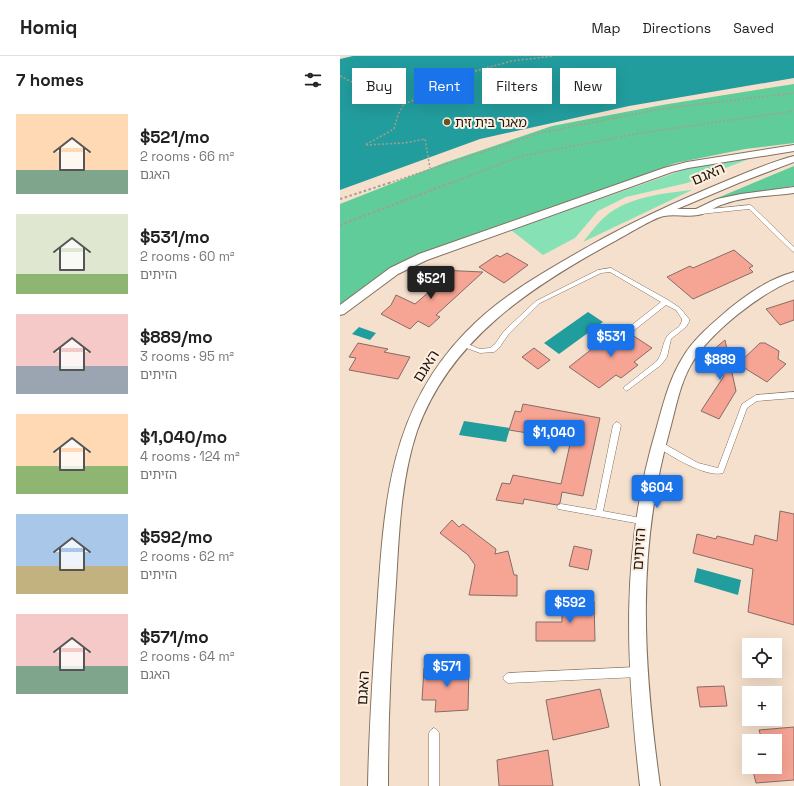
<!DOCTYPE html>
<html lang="en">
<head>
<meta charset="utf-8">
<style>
  body { margin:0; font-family:"Space Grotesk","Noto Sans Hebrew",sans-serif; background:#f2f2f2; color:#222; height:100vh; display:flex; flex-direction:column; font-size:15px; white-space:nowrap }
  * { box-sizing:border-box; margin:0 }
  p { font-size:13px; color:#767676 }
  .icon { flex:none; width:22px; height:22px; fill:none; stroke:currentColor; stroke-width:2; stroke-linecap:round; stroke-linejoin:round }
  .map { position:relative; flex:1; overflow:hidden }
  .side { display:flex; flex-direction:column; background:#fff; width:340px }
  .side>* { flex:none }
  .guide { position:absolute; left:12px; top:12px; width:380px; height:36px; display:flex; gap:8px }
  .fabs { position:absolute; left:402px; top:582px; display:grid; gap:8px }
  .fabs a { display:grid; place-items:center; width:40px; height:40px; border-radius:0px; background:#fff; box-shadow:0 4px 16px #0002; font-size:20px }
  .price { position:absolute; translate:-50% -34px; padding:0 9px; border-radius:4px; background:#1a73e8; color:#fff; font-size:13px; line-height:26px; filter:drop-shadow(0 1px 2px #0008) }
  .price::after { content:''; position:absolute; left:50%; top:24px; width:12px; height:9px; margin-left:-6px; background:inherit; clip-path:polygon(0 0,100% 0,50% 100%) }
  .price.current { background:#222; color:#fff }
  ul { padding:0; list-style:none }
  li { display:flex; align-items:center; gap:12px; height:100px; padding:0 16px }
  li span { display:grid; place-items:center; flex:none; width:112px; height:80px; border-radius:0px; color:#555 }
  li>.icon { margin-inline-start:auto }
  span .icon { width:48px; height:48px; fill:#fffc; stroke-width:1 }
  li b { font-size:17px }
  h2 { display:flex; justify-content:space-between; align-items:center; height:48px; padding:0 16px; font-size:17px }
  .tag { padding:0 14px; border-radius:0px; background:#fff; box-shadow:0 4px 16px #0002; font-size:14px; line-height:36px }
  .tag.current { background:#1a73e8; color:#fff }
  header { display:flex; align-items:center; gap:24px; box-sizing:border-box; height:56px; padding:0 20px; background:#fff; border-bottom:1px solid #e0e0e0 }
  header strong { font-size:19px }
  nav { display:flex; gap:22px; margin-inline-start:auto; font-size:14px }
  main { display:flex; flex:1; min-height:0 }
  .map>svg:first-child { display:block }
  .green { fill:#86e2b4 }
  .forest { fill:#5fcc99 }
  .water { fill:#229d9e }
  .building { fill:#f6a493; stroke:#866c66 }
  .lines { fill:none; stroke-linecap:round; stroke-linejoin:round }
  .lane-casing { stroke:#837160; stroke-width:1 }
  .street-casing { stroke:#837160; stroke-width:2 }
  .path-far1 { stroke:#ab9b8c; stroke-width:1.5; stroke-dasharray:2 2; stroke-linecap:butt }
  .path { stroke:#ab9b8c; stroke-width:2; stroke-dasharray:2.5 2.5; stroke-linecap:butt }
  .lane { fill:#fff; fill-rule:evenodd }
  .street { fill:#fff; fill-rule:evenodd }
  .poi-dot { fill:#6a5423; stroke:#ffeedf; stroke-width:1.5 }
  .labels { text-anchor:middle; stroke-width:4; stroke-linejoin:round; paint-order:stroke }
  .far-poi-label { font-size:13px; fill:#1c150e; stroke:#ffeedf; text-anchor:start }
  .street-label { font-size:15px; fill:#1c150e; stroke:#ffeedf }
</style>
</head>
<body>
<header>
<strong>Homiq</strong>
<nav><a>Map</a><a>Directions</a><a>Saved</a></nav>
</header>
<main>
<section class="side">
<h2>7 homes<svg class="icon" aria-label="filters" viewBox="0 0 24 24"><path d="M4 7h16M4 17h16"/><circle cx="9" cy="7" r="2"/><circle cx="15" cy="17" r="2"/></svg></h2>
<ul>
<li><span style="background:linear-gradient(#ffd9b3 70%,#7fa58c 0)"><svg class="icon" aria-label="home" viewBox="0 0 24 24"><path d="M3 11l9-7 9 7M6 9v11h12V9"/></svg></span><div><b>$521/mo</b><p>2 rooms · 66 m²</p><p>האגם</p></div></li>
<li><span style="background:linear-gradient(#dfe7d0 75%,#8fb573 0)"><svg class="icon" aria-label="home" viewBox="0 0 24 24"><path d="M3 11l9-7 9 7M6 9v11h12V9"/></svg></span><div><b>$531/mo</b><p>2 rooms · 60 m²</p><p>הזיתים</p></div></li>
<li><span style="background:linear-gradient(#f6c9c9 65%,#9aa5b1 0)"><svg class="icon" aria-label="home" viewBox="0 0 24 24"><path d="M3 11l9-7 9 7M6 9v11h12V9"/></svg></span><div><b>$889/mo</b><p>3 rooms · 95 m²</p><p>הזיתים</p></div></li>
<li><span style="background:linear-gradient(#ffd9b3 65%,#8fb573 0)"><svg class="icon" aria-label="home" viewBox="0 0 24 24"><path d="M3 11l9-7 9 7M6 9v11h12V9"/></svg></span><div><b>$1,040/mo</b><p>4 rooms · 124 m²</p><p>הזיתים</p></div></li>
<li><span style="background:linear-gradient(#a9c7e8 65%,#c2b280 0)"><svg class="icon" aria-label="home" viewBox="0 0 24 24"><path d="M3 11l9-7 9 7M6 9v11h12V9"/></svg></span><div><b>$592/mo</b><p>2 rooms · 62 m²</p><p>הזיתים</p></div></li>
<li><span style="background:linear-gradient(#f6c9c9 65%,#7fa58c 0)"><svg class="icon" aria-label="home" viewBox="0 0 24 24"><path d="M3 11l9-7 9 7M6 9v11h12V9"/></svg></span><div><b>$571/mo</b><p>2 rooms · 64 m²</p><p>האגם</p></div></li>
</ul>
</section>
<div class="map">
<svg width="454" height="730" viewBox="0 0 454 730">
  <rect width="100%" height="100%" fill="#f5e0cd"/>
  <g class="green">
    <path d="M414,101l-67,26 -61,14 -28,14 -23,27 -32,17 -32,-25 178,-62z"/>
    <path d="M352,134l-109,52c7,-8 14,-19 23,-26 22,-19 58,-23 86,-26z"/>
  </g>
  <g class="forest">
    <path d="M454,28v59l-49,6 -69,14 -278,101 -58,41v-101l104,-41 108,-37 110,-21z"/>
    <path d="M454,110v20l-79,13z"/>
  </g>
  <g class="water">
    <path d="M13,0h441v22l-165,28 -149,33 -140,51v-131z"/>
    <path d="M248,256l15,10 -44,32 -15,-11z"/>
    <path d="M19,271l17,6 -6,7 -18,-6z"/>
    <path d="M124,365l46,7 -4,14 -47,-7z"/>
    <path d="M357,512l44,12 -3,15 -44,-13z"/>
  </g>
  <g class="building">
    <path d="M394,194l19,16 -4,2 4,4 -60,27 -26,-22 23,-11 3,2z"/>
    <path d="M167,197l21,12 -24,18 -25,-16 18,-12 3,2z"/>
    <path d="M99,214l44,2 -47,43 4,2 -11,10 -11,-6 -8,8 -29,-15 10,-9 5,-10 19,9 21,-18z"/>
    <path d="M454,244v20l-14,5 -14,-16z"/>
    <path d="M280,271l32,21 -18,14 4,3 -17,13 -5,-3 -17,13 -30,-21z"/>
    <path d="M385,284l11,51 -17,28 -18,-8 23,-35 -24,-15z"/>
    <path d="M18,287l30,6 -4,3 26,5 -12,22 -49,-9 7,-12 -7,-1z"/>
    <path d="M420,287h5l14,8 -1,8 8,5 -19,18 -29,-18z"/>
    <path d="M194,292l16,12 -12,9 -16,-12z"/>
    <path d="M183,348l77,14 -17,78 -21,-4 -2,11 -3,2 -33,-6 -1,5 -27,-4 6,-17 8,1 3,-9 48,9 10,-44 -62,-10 6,-19 6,1z"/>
    <path d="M440,455l14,3v111l-46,-13 5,-43 -60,-16 4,-19 19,5 1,-3 36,9 2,-10 22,6z"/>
    <path d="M112,464l7,7 4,-3 33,25 -1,5 13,-3 6,24h3v21l-48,-1 6,-30 -7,-10 -28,-22z"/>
    <path d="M234,490l18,4 -4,20 -19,-4z"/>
    <path d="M222,545h32l1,40h-59v-19h26z"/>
    <path d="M129,610l-1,44 -33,2 1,-12h-14l2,-32z"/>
    <path d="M384,630l3,20 -27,1 -3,-20z"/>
    <path d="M260,633l9,38 -56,13 -7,-40z"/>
    <path d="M454,671v53l-38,3 -4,-16h23v-26h-26v10l-3,-13 15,-1 -2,-7z"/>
    <path d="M208,694l5,36h-54l-2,-26z"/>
  </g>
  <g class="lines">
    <defs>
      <g id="lane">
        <path d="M410,149l2,1 42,41v5l-2,-1 -43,-42 -49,5 -3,-2 3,-2z"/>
        <path d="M271,212l57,32 12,8 9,11v3l-3,5 -15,12 -4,18 -6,8 -33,25 -2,1 -3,-3 34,-27c6,-8 5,-18 11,-26 5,-5 14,-8 14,-16l-6,-9 -10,-5 -34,27h-4l-1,-2 1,-2 33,-26 -51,-30 -9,1 -61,30 -32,32 -9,13 -5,4 -14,1 -19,-7 -1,-2 3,-2 17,7 10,-1 5,-4 9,-13 32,-30 62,-31z"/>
        <path d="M454,336v6l-37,3 -10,7 -24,65c-18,5 -53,-18 -68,-27l-1,-2 1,-2h6l37,21 20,5 24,-64 14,-9z"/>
        <path d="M277,366l2,1 2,2 -18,86 38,7 3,1 1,2 -1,2 -3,1 -83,-15 -1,-2 1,-2 3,-1 35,6 17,-85 2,-2z"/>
        <path d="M298,611l3,2 2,3 -2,3 -3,2 -130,6 -3,-2 -2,-3 2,-3 3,-2z"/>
        <path d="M94,672l3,2 2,3v53h-10v-53l2,-3z"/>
      </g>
      <g id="street">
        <path d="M454,89v6l-106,17 -16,4 -245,88 -29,14 -54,40 -4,1v-10l50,-37 29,-14 245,-86 23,-6z"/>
        <path d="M454,100v6l-53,20 -64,27h19l21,-10 24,-5 53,-7v6c-23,3 -48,3 -70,11 -9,2 -17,10 -26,11 -11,2 -23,-1 -34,1 -9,1 -41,21 -51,26 -82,45 -163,97 -196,189 -16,48 -18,101 -21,152 -5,67 -8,135 -8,203h-20c1,-58 5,-117 9,-175 7,-104 11,-198 88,-278 36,-38 81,-62 126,-88 43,-24 89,-45 135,-64 22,-9 45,-19 68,-25z"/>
        <path d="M454,216v8c-34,13 -83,52 -102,83 -12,20 -16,44 -22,66 -34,122 -27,233 -10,357h-20c-14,-124 -20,-235 16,-356 7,-25 13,-51 27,-73 11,-19 30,-34 46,-48 20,-16 40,-30 65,-37z"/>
      </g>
    </defs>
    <use href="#lane" class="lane-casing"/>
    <use href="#street" class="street-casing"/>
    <g class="path-far1">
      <path d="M0,20l18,9 30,7 16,12 -6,11 -4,14 -29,16 40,-2 20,-4 5,29"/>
      <path d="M64,48l10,-4 10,-10 14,-9 74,-20 42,-5"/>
      <path d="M49,127l151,-50 120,-24 134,-16"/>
      <path d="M111,127l70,-27 120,-23 153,-22"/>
    </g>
    <g class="path">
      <path d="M0,143l52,-17"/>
      <path d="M0,169l113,-43"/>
    </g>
    <use href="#lane" class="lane"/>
    <use href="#street" class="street"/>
  </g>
  <circle class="poi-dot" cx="107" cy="66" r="4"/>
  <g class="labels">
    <g class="far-poi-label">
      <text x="115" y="71">מאגר בית זית</text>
    </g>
    <g class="street-label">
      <text transform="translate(368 118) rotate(-23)" y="5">האגם</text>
      <text transform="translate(86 310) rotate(-57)" y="5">האגם</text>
      <text transform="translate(299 493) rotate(-86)" y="5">הזיתים</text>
      <text transform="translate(23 632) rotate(-87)" y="5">האגם</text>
    </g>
  </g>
</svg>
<div class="fabs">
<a><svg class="icon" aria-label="locate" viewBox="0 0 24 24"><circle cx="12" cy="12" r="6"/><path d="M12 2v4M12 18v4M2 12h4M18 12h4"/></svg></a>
<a>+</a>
<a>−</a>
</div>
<b class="price current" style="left:91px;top:244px">$521</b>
<b class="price" style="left:271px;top:302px">$531</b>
<b class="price" style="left:380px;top:325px">$889</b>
<b class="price" style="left:214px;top:398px">$1,040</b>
<b class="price" style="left:317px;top:453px">$604</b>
<b class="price" style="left:230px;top:568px">$592</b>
<b class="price" style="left:107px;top:632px">$571</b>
<div class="guide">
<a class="tag">Buy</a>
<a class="tag current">Rent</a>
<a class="tag">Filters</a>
<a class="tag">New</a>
</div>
</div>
</main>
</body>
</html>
